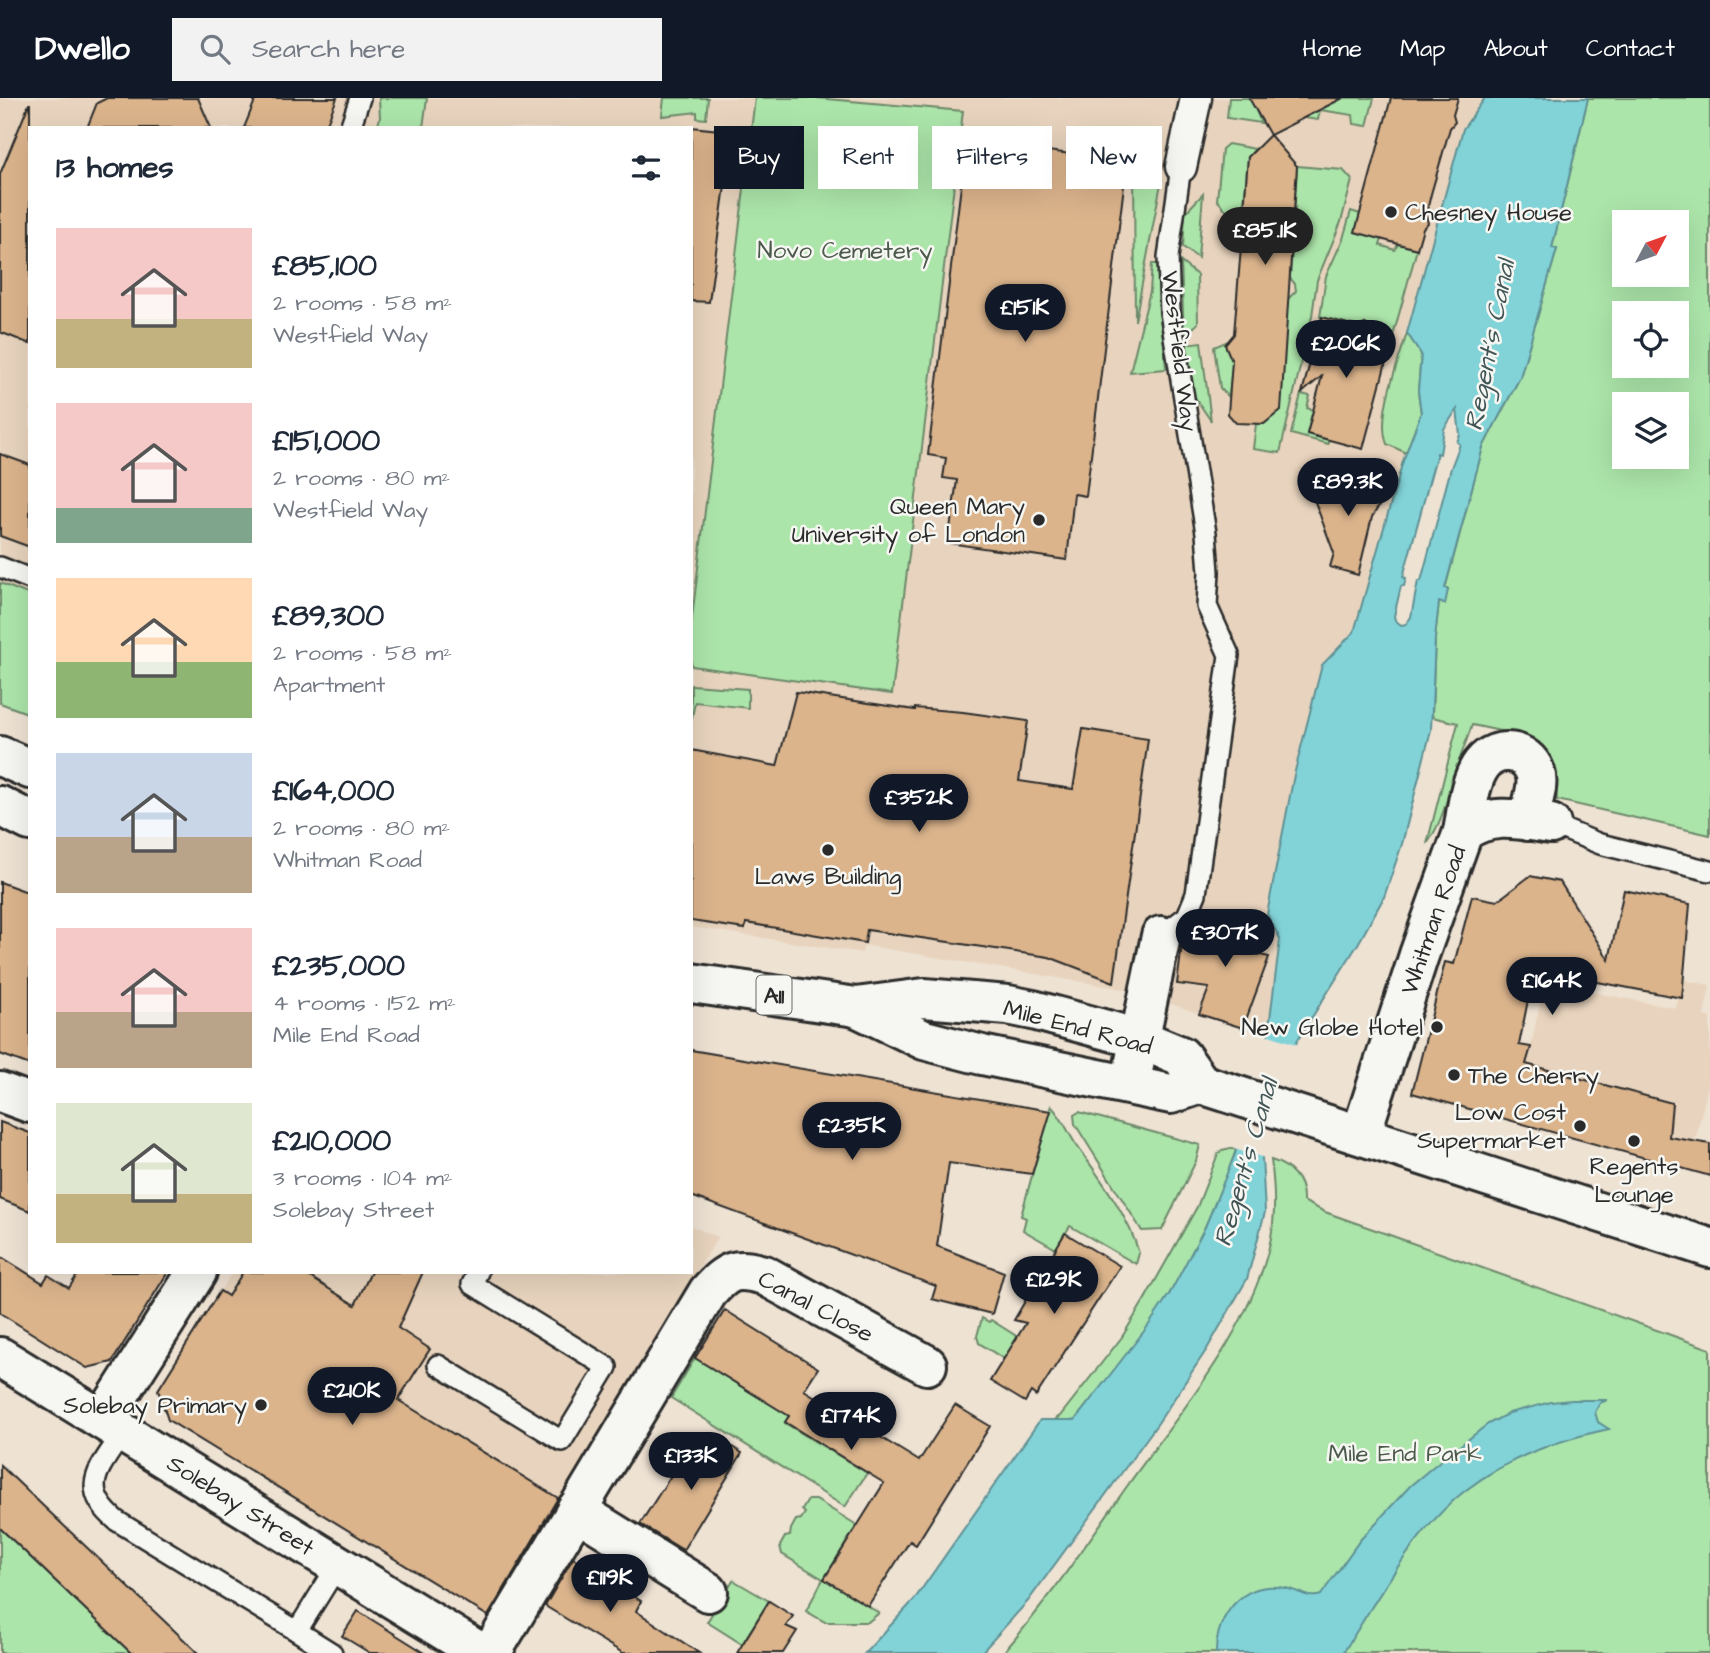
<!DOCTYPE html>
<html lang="en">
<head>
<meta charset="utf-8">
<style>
  body { margin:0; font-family:"Architects Daughter",sans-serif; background:#f2f2f3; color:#1f2937; height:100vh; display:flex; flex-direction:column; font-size:26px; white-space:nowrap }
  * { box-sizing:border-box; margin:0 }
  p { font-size:23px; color:#747a83 }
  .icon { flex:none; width:38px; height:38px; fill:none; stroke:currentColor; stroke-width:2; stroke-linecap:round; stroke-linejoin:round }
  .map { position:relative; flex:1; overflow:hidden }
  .sheet { position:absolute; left:28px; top:28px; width:665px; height:1148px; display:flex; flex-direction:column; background:#fff; border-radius:0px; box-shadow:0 7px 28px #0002 }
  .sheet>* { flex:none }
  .banner { position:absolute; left:714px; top:28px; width:665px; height:63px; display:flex; gap:14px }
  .needle { width:46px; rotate:49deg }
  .controls { position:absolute; left:1612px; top:112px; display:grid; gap:14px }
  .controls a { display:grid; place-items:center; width:77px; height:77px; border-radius:0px; background:#fff; box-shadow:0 7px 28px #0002; font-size:35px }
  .price { position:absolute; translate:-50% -60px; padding:0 16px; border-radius:24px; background:#111827; color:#fff; font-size:23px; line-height:46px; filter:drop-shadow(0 2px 4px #0008) }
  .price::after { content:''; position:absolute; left:50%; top:42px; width:21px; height:16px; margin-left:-10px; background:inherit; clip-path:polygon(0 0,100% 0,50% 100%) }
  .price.current { background:#222; color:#fff }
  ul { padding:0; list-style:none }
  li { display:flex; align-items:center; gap:21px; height:175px; padding:0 28px }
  li span { display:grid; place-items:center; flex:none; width:196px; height:140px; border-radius:0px; color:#555 }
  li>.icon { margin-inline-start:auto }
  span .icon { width:84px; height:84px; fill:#fffc; stroke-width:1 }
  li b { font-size:30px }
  h2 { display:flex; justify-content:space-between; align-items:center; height:84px; padding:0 28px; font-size:30px }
  .pill { padding:0 24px; border-radius:0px; background:#fff; box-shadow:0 7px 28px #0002; font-size:24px; line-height:63px }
  .pill.current { background:#111827; color:#fff }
  header { display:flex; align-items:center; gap:42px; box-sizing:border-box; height:98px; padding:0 35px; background:#111827; color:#fff }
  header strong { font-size:33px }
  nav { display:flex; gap:38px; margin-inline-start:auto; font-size:24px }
  .search { width:490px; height:63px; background:#f2f2f3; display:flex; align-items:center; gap:18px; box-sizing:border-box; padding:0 24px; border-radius:0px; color:#747a83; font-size:26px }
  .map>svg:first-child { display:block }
  .built { fill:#e8d4be }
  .green { fill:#ace5aa; stroke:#6c886a; stroke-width:2; fill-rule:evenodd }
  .water { fill:#82d3d8; stroke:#5f9093; stroke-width:2; fill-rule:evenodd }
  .pier { fill:#eee2d3 }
  .building { fill:#dbb48c; stroke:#2b2b2b; stroke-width:2 }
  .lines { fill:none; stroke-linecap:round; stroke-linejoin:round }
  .service-casing { stroke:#2b2b2b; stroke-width:24 }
  .pedestrian-casing { stroke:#2b2b2b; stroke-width:35 }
  .minor-casing { stroke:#2b2b2b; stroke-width:44 }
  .trunk-casing { stroke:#2b2b2b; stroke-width:44 }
  .service { stroke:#f6f6f2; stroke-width:19 }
  .pedestrian { stroke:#f6f6f2; stroke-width:30 }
  .minor { stroke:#f6f6f2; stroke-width:38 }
  .trunk { stroke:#f6f6f2; stroke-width:38 }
  .poi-dot { fill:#2b2b2b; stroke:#f6f6f2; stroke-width:2.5 }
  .labels { text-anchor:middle; stroke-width:5; stroke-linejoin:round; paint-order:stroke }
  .shield { fill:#f6f6f2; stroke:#686867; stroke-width:2 }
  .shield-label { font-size:23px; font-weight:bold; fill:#2b2b2b }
  .poi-label { font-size:24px; fill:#2b2b2b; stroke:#f6f6f2; text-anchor:end }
  .park-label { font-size:24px; fill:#4b5a4b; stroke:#f6f6f2 }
  .street-label { font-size:24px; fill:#2b2b2b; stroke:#f6f6f2 }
  .water-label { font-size:26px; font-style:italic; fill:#415556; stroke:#f6f6f2 }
</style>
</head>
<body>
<header>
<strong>Dwello</strong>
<div class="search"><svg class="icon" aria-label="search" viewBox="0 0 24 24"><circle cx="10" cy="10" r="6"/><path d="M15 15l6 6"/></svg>Search here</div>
<nav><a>Home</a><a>Map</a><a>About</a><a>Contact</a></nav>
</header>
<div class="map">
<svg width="1710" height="1555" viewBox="0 0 1710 1555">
  <rect width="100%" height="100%" fill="#eee2d3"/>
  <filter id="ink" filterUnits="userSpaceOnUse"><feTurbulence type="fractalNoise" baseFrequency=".0143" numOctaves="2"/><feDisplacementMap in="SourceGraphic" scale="14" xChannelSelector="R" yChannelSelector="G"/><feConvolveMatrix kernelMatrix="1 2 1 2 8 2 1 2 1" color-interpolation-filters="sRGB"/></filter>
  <g filter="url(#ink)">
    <g class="built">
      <path d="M0,0h1485l-22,31 -42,284 -18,48 -49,171 -32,33 -55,249 13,25 -12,96 -69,-21 -64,-23 -271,-46 -2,8 -171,-26v-799h-661v586l-30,-11z"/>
      <path d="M1683,882l27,5 -6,31 6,1v61l-22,92 -276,-77 107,-48 12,2 13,-64 132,25z"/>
      <path d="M691,1128l27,11 -230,379 -320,-196 -10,-30 74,-118h459z"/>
    </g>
    <g class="green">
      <path d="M379,0h48l-4,30h-46l3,-10z"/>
      <path d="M664,0h44l-2,21 -9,-1v-6l-35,4z"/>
      <path d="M755,0h61l147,13 -71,583 -200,-28 -1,-4v-36z"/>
      <path d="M1229,0h29l-3,10 6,15 -34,-5z"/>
      <path d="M1311,0h63l-7,28 -13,-2 -1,-9 -33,-5 -2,10 -14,-2z"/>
      <path d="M1588,0h122v737l-153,-35 -2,-27 -3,-9 -33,-29 -47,-10c-4,12 -9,24 -13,36 -11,31 -13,55 -32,83l31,-121 -26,-6 3,-79 4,-36 5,1 4,-14h-3l38,-142 37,-70 37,-128 -5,-1zM1624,124h52v53h-52zM1624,215h52v53h-52zM1624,306h52v53h-52z"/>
      <path d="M1228,46l27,5 -7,8 -5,60 -7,4 -19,-21 5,-51z"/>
      <path d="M1134,68l27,17 -26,138z"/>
      <path d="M1297,68l46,4 9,10 -11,42 -24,58 -5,36 -32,137 -27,-4 3,-25h8l14,-12 9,-112 9,-9 -1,-7 -5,-6z"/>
      <path d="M1203,96l-5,64 -15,-11 2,-34z"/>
      <path d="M1351,113l9,3 -5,18 27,7 -2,6 15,5 3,-6 19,5 -24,87 -20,-6 -6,-5 -8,2 -39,-10 6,-41 17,-37z"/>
      <path d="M1181,164l16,13 1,48 -14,14z"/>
      <path d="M1152,166h5l9,105 -36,3 20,-81z"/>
      <path d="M1407,235l14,21 -3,37 3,22 -15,40 -19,-9c-11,-29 11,-80 20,-111z"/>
      <path d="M1228,243l-2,6 7,6 -4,44 -9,-9 -6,-41z"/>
      <path d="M1201,244l10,79 -21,-31 -5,-46z"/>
      <path d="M1301,296l9,2 -3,12 6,2 -6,24 21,6v4l-37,-10z"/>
      <path d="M0,485l30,12v119l-30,-11z"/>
      <path d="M691,587l57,4v19l-53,-6 -4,21z"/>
      <path d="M1051,1008c11,11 16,24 24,37 24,34 52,70 64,110l-3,11 -66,-38 -14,23 -33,-19 3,-12 -5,-2z"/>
      <path d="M1079,1014l121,33 -4,16 -34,69 -20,1 -67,-107 -1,-9z"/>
      <path d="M1231,1050l5,2c-22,62 -50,123 -88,177 -23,32 -49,62 -73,93h-21l6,-4 62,-79 23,-38 52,-92 21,-53 4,-4z"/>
      <path d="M1271,1062c19,6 33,19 32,41l22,11 385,137v304h-707c47,-54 86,-113 127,-171 49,-68 108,-137 134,-217 12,-36 12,-68 7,-105z"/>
      <path d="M982,1220l7,4 2,-2 27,17 -14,22 -25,-16 -2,-7z"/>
      <path d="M695,1260l94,57 -4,8 82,50 -22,34 -174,-109z"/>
      <path d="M808,1402h8l41,25 -33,54 55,34 -11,9h-43l-19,-11 17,-32 -41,-25 -2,-8 5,-9 5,-1 1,-7 5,-9 5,-1 4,-6 -3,-3z"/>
      <path d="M0,1430l131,125h-131z"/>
      <path d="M733,1482l36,21 -27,43 -35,-22z"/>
    </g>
    <g class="water">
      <path d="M1485,0h103l-36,150 5,1 -37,128 -37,70 -38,141 3,2 -3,14 -6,-2 -4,36 -4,92 -29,114 -18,53 -26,47 -61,97 -35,117 3,54 -18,67 -40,70 -49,74 -130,178 -47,52h-116l49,-53 126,-180h35l73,-94 22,-33 35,-66 30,-73 33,-119 12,-96 -13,-25 27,-139 28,-110 32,-33 49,-171 18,-48 -3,-22 3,-37 -14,-21 56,-204zM1457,311l3,26 -3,7 3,2 -9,24 -30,113h-3l-7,36 -5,7 -5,1 -6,-5 -1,-4 7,-30h3l2,-8 -3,-1 34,-124 3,1 4,-25z"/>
      <path d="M1572,1302h35l-7,3 -5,9 3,10 11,7c-52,11 -100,28 -143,61 -49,37 -90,111 -123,163h-127c0,-38 27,-73 69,-65 13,2 24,12 36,7l39,-55 50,-54 25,-21 53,-41 21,-11 42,-11z"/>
    </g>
    <path class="pier" d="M1266,936l33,11 -34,113 -31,-9z"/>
    <g class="building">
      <path d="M107,0h91l13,30h-124l10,-25z"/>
      <path d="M256,0h81l-12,30h-81z"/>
      <path d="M1249,0h94l-73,37 27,31 -16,244 -17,14 -28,-1 -8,-9 4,-53 -7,-16 9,-11 8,-100 -9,-10 11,-13 4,-54 22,-22z"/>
      <path d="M1391,0h67l-5,17 2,7 -5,6 -19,66 -5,21 2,8 -5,5 -6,21 -62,-17z"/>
      <path d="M29,6h1v240l-30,-12v-158z"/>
      <path d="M691,29l38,4v3l3,1 -23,167 -18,-1z"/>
      <path d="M985,45l142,18 -41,335 -12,-2 -7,66 -119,-17 9,-63 -14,-2 3,-20 -18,-3 36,-294 18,2z"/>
      <path d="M1322,219l37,10 6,-3 14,8 14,4 -30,113 -56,-15 15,-58 -20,17z"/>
      <path d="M0,356l30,11v82l-30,-11z"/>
      <path d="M1343,380l48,9 -19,30 -14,58 -28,-8 4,-14 -23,-62z"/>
      <path d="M796,594l119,18v-2l48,4 65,9 -9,60 54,8 10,-60 65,10 -34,243 -65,-25 -182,-27 -2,13 -119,-20 -1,6 -54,-8v-171l86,16z"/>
      <path d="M1530,778l30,6 49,78 15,-70 66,14 -8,94 -148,-28 -15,75 12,2 -5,17 146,39 -3,34 41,7v32l-298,-83 33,-131 9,2 18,-68 25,5z"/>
      <path d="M0,784l30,11v172l-30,-11z"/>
      <path d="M1237,820l29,5 -10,31 13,3 -26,71 -44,-14 10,-26 -32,-4 6,-47 12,-10 37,4z"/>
      <path d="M691,952l360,61 -19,63 -83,-11 -12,83 67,26 -12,42 -60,-15 4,-13 -245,-90z"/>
      <path d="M0,1024l30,11v78l-30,-12z"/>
      <path d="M1065,1135l55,33 -84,130 -5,-4 -6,10 -35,-21 36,-58 -12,-3z"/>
      <path d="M0,1158l43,27 5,-8 21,13 10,-16h89l-56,90 -25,6 -87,-55z"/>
      <path d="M243,1174h59l53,33 16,-33h52l-25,56 32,21 -32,51 160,98 -70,118 -320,-196 -10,-30 62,-99 8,5z"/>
      <path d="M725,1212l93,58 -14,22 115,71 36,-56 35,21 -74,119 -6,-4 -42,65 -44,-27 60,-96 -99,-61 4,-6 -94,-58z"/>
      <path d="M711,1336l31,19 -59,97 -43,-26 48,-75 11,6z"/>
      <path d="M0,1367l198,188h-67l-131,-125z"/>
      <path d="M573,1460l68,43 -5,10 63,42h-76l-78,-47z"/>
      <path d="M769,1503l24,15 -7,10 11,5 -14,22h-46z"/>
      <path d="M358,1513l67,42h-55l-28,-17z"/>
    </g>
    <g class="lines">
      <defs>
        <g id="service">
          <path d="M350,30l10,-30"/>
          <path d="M0,469l30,12"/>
          <path d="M1551,726l49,20 110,27"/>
          <path d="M1161,838l26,-20 9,-22 33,-239 -22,-49 2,-34 -3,-39 -36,-221 -2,-55 13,-90"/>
          <path d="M438,1267l124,76 45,-74 -135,-83 6,-12"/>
          <path d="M123,1334c-22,36 -47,55 -6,89l180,110 41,-66"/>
          <path d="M297,1533l35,22"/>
        </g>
        <path id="pedestrian" d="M1181,69l15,-69"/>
        <g id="minor">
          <path d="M1463,734c4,-21 6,-51 19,-68 15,-19 45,-15 53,8 5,14 -4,34 -7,49"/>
          <path d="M1130,987l31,-149"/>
          <path d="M0,994l30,11"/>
          <path d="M1361,1036l58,-179 44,-123c27,-20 56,-13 88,-8"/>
          <path d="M0,1259l481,296"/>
          <path d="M103,1322l94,-148"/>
          <path d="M576,1412l132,82"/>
          <path d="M491,1555l217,-361c20,-22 27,-25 56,-17l163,90"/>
        </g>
        <g id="trunk">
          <path d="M0,658l30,13"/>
          <path d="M0,708l30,15"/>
          <path d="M691,885l165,24 68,-9 84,7 25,5 107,29 41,17 20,28"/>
          <path d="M856,909l68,33 58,15 189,39 30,-10 509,164"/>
        </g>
      </defs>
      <use href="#service" class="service-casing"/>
      <use href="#pedestrian" class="pedestrian-casing"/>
      <use href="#minor" class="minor-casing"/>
      <use href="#trunk" class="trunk-casing"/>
      <use href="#service" class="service"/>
      <use href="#pedestrian" class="pedestrian"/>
      <use href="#minor" class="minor"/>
      <use href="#trunk" class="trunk"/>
    </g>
  </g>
  <g class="poi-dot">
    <circle cx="1391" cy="114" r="7"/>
    <circle cx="1039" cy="422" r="7"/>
    <circle cx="828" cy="752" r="7"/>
    <circle cx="1437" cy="929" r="7"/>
    <circle cx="1454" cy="977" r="7"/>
    <circle cx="1580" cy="1028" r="7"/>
    <circle cx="1634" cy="1043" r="7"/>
    <circle cx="261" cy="1307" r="7"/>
  </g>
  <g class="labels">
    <rect class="shield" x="756.5" y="877.5" width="35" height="39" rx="5"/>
    <g class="shield-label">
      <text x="774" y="905">A11</text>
    </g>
    <g class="poi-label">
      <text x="1405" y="122" text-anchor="start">Chesney House</text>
      <text x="1025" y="416">Queen Mary<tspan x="1025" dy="28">University of London</tspan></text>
      <text x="828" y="786" text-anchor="middle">Laws Building</text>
      <text x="1423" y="937">New Globe Hotel</text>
      <text x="1468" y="985" text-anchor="start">The Cherry</text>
      <text x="1566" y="1022">Low Cost<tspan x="1566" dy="28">Supermarket</tspan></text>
      <text x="1634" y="1076" text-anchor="middle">Regents<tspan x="1634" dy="28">Lounge</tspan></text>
      <text x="247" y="1315">Solebay Primary</text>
    </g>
    <g class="park-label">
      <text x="845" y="160">Novo Cemetery</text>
      <text x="1405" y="1363">Mile End Park</text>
    </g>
    <g class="street-label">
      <text transform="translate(1180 253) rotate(83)" y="8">Westfield Way</text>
      <text transform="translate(1433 822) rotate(-71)" y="8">Whitman Road</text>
      <text transform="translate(1078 929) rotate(15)" y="8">Mile End Road</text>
      <text transform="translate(816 1208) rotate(28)" y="8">Canal Close</text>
      <text transform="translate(241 1407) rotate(32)" y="8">Solebay Street</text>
    </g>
    <g class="water-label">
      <text transform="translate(1489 247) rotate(-79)" y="9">Regent's Canal</text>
      <text transform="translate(1245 1064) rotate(-74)" y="9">Regent's Canal</text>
    </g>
  </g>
</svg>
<div class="controls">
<a><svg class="needle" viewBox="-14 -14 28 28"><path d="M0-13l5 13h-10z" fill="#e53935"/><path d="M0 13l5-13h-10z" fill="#747a83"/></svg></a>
<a><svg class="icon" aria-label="locate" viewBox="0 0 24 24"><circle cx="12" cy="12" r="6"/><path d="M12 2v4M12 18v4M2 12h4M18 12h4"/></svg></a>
<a><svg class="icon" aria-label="layers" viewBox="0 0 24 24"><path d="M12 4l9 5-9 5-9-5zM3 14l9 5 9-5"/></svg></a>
</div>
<b class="price current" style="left:1265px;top:169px">£85.1K</b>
<b class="price" style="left:1025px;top:246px">£151K</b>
<b class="price" style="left:1346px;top:282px">£206K</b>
<b class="price" style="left:1348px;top:420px">£89.3K</b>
<b class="price" style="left:919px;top:736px">£352K</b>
<b class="price" style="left:1225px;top:871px">£307K</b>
<b class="price" style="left:1552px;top:919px">£164K</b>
<b class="price" style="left:852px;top:1064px">£235K</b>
<b class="price" style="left:1054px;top:1218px">£129K</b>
<b class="price" style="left:352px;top:1329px">£210K</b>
<b class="price" style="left:851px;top:1354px">£174K</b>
<b class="price" style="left:691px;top:1394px">£133K</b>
<b class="price" style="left:610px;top:1516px">£119K</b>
<div class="banner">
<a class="pill current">Buy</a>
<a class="pill">Rent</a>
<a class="pill">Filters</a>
<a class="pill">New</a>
</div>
<section class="sheet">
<h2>13 homes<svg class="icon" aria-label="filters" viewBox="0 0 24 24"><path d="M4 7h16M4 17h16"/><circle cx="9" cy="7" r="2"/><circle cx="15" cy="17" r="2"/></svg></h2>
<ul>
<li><span style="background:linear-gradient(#f6c9c9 65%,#c2b280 0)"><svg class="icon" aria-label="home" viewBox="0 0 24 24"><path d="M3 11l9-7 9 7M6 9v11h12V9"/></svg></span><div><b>£85,100</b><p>2 rooms · 58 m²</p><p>Westfield Way</p></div></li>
<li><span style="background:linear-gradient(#f6c9c9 75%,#7fa58c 0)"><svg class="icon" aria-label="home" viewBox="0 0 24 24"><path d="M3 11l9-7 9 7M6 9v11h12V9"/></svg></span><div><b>£151,000</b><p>2 rooms · 80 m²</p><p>Westfield Way</p></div></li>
<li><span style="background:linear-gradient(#ffd9b3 60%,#8fb573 0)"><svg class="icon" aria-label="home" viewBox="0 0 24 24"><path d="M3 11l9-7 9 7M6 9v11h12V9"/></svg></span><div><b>£89,300</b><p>2 rooms · 58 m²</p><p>Apartment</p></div></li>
<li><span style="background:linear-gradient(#c9d6e8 60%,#b9a48a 0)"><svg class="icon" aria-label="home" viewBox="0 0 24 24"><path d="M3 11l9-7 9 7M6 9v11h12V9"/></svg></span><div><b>£164,000</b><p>2 rooms · 80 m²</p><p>Whitman Road</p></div></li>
<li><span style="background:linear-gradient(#f6c9c9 60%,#b9a48a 0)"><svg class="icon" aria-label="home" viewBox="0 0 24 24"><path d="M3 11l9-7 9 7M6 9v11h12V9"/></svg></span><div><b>£235,000</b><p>4 rooms · 152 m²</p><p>Mile End Road</p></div></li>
<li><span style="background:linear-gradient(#dfe7d0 65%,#c2b280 0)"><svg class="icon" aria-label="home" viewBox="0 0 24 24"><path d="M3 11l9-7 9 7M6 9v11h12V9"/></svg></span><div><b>£210,000</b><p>3 rooms · 104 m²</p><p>Solebay Street</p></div></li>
</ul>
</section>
</div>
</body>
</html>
